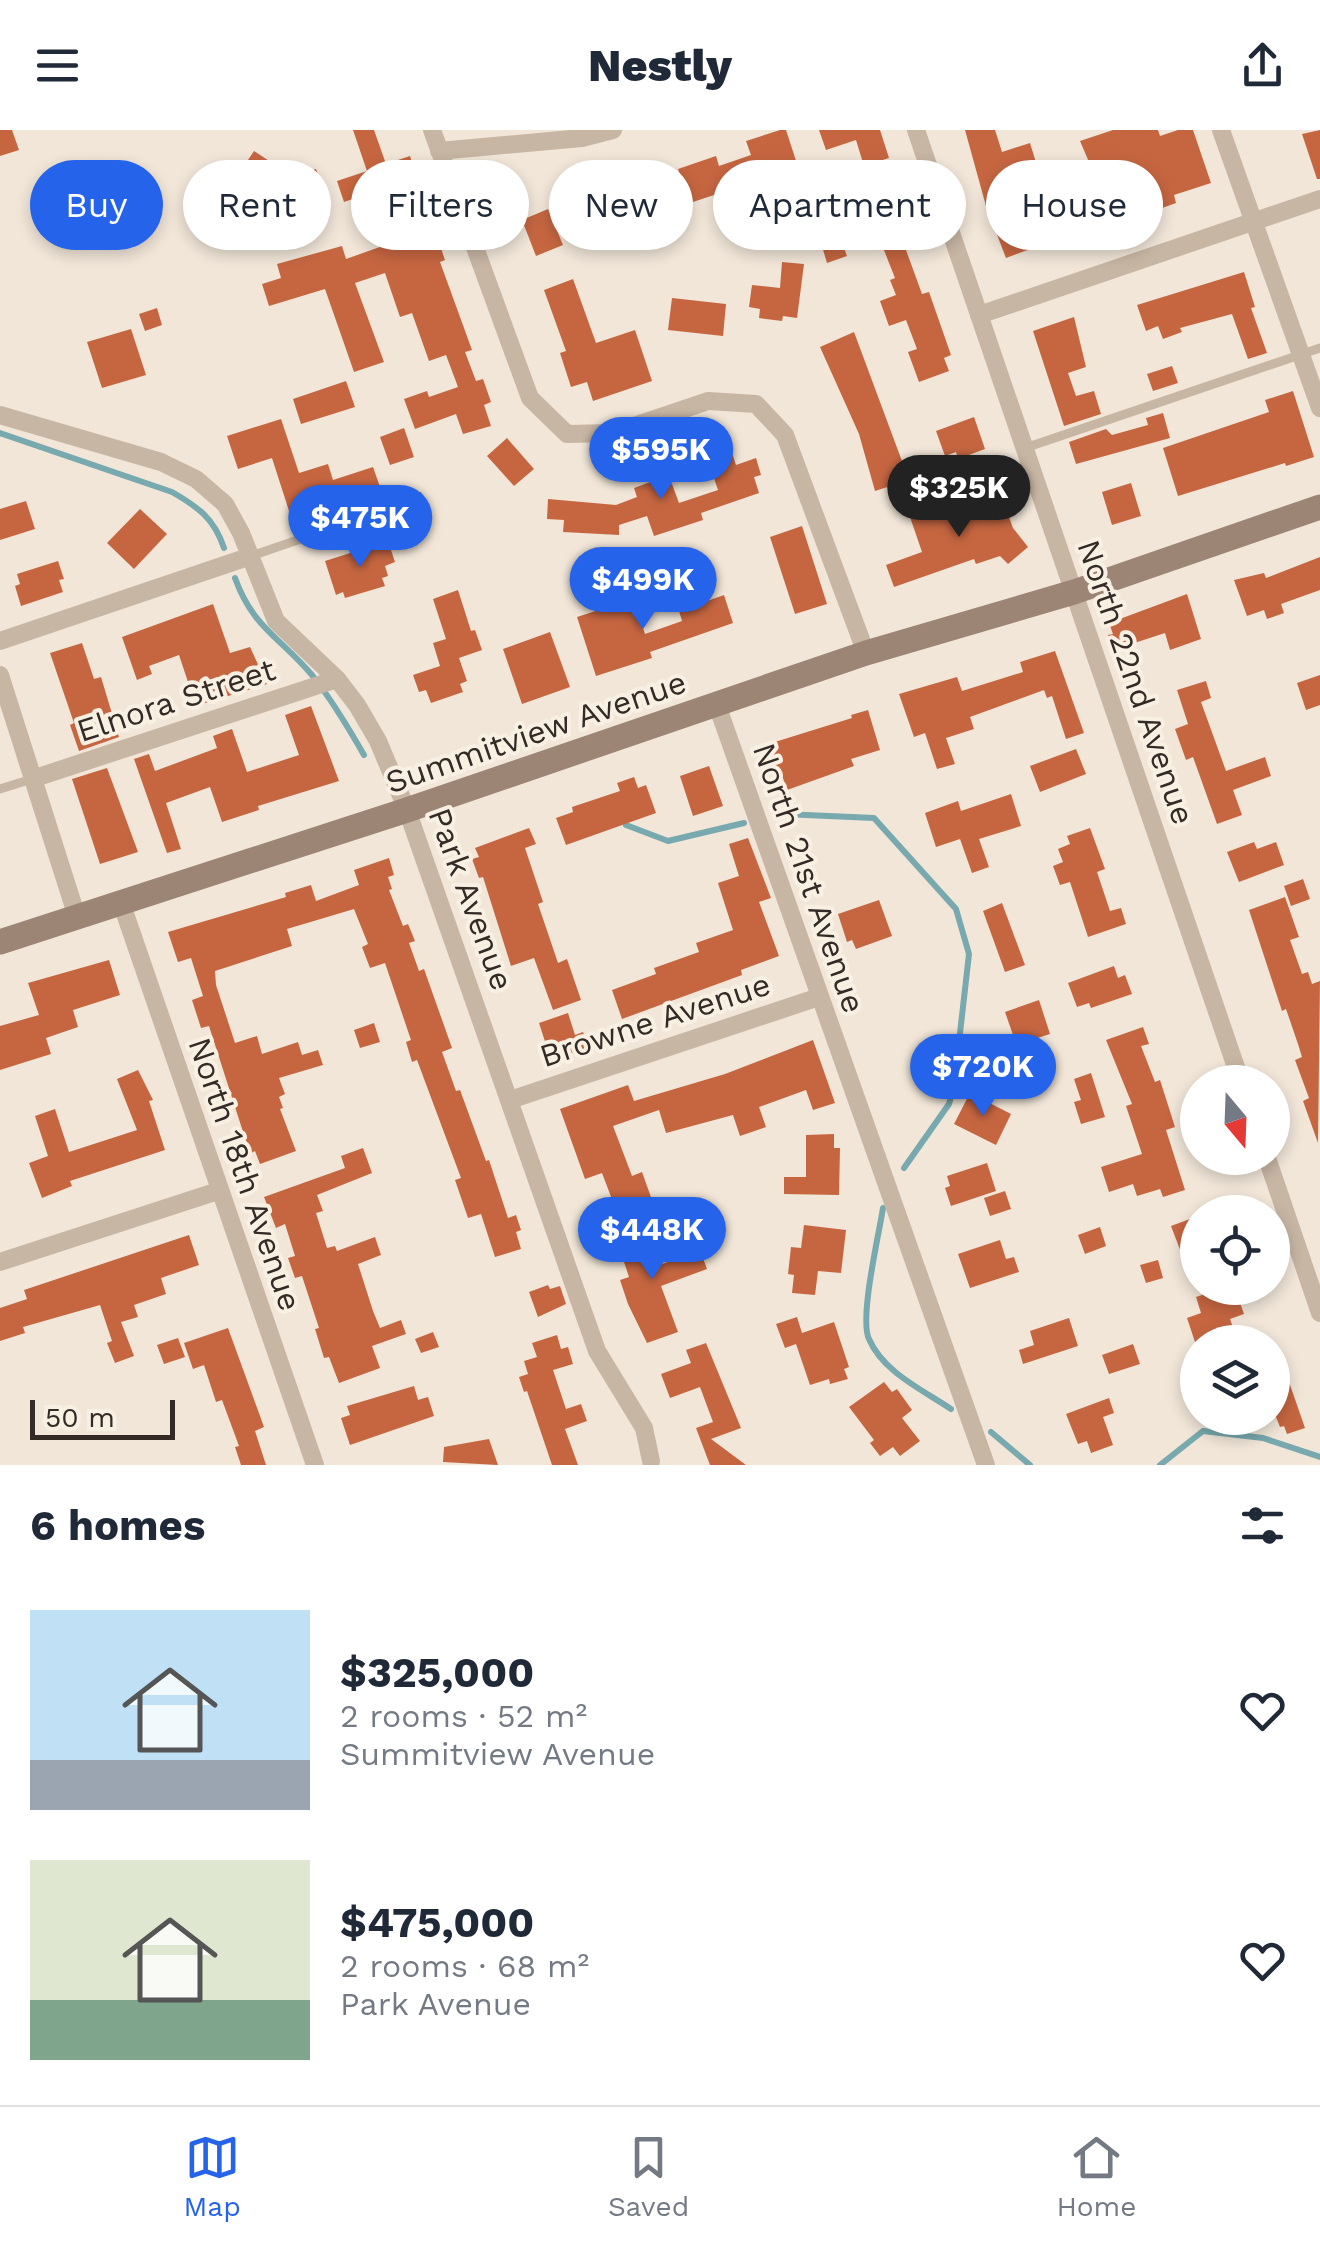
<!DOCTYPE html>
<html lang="en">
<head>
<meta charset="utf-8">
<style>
  body { margin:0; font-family:"Work Sans",sans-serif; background:#f6f6f7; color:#1f2937; height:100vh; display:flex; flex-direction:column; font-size:38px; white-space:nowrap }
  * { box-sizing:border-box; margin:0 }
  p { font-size:32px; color:#747a83 }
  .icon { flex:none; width:55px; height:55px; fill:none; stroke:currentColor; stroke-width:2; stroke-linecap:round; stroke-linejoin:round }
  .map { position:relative; height:1335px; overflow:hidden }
  .details { display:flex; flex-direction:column; background:#fff; flex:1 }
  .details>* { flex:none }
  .guide { position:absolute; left:30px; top:30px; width:1260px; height:90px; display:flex; gap:20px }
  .needle { width:65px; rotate:161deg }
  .buttons { position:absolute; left:1180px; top:935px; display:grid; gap:20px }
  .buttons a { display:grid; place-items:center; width:110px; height:110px; border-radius:50%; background:#fff; box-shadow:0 5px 15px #0003; font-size:50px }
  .scale { position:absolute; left:30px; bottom:25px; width:145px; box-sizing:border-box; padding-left:10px; border:5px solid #342b26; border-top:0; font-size:28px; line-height:35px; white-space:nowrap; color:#342b26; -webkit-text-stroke:8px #f9f0e4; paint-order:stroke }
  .price { position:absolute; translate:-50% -85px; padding:0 22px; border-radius:35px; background:#2563eb; color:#fff; font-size:32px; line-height:65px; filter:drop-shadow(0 2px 5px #0008) }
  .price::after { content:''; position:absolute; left:50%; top:60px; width:30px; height:22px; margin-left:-15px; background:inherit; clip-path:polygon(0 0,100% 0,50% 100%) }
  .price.current { background:#222; color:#fff }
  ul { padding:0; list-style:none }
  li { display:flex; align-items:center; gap:30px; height:250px; padding:0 30px }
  li span { display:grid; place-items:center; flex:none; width:280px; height:200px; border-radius:0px; color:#555 }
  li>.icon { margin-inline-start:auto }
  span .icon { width:120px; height:120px; fill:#fffc; stroke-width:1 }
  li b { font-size:42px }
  h2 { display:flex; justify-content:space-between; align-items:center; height:120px; padding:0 30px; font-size:42px }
  .tag { padding:0 35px; border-radius:45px; background:#fff; box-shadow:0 5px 15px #0003; font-size:35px; line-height:90px }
  .tag.current { background:#2563eb; color:#fff }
  header { display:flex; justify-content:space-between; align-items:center; height:130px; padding:0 30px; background:#fff; font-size:45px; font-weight:800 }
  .dock { display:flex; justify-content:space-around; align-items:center; height:140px; border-top:2px solid #e0e1e3; background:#fff; font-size:28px; color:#747a83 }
  .dock a { display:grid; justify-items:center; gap:5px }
  .dock .current { color:#2563eb }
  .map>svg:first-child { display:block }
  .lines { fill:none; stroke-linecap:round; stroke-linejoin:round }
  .stream { stroke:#77a9ae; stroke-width:6 }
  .building { fill:#c66641 }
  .lane { stroke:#c8b6a4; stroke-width:9 }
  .street { stroke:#c8b6a4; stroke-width:18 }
  .secondary { stroke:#9c8575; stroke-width:25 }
  .labels { text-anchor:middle; stroke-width:8; stroke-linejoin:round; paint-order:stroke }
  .street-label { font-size:32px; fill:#342b26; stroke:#f9f0e4 }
</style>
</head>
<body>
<header><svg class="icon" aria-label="menu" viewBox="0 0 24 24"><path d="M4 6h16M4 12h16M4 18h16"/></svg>Nestly<svg class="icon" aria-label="share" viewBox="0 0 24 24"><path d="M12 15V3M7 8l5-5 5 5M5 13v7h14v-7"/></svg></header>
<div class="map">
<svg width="1320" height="1335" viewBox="0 0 1320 1335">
  <rect width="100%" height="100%" fill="#f1e6d8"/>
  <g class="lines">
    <g class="stream">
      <path d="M0,303l172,59c26,15 42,26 52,56"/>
      <path d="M235,448c18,50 45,59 77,97 20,25 36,52 52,80"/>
      <path d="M783,684l91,4 82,91 13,45 -15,132 -5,18 -45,64"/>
      <path d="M626,695l42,16 76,-18"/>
      <path d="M883,1078c-4,26 -24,111 -14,131 14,33 54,51 82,70"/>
      <path d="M991,1302l39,33"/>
      <path d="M1160,1335l43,-34 60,7 57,19"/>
    </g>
  </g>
  <g class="building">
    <path d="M0,0h12l7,20 -19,6z"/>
    <path d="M353,0h21l12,34 24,-8 13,39 -24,8 11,33 24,-8 11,32 -5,2 32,88 -7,2 11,29 7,-2 8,23 -7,3 7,21 -28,8 -7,-20 -41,15 -11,-30 23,-8 2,6 29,-10 -12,-32 -17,6 -17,-48 -12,4 -15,-44 -30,10 29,79 -30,10 -29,-83 -56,17 -7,-22 19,-6 -4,-14 65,-18 4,13 45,-16 -17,-51 -30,10 -7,-21 30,-10z"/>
    <path d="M780,0h6l13,40 -25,8 -2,-5 -29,8 1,4 -54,18 -12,-34 38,-13 3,10 32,-11 -5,-14z"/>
    <path d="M819,0h61l9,28 -25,8 -8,-26 -30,10z"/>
    <path d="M965,0h30l7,22 28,-9 8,26 -28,9 14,44 79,-27 -23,-54 33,-11h45l2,6 18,-6h15l18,53 -37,12 2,8 -25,9 -2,-6 -75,27 -2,-5 -33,10 2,7 -35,13 -20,-52z"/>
    <path d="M1320,0v49h-3l-15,-45z"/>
    <path d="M254,21l35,23 -17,25 -6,-4 -11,17 -24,-15 -3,5 -24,-15 15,-24 19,12z"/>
    <path d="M646,34l10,26 -21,8 -3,-8 -16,7 -7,-19z"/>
    <path d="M816,35l6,22 -10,3 -2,22 -13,-41z"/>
    <path d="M316,39l8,23 -14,5 -8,-24z"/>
    <path d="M897,77l15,40 -6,3 16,44 7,-2 22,63 -7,3 5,13 -30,11 -11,-30 9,-3 -11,-29 -17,6 -9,-25 16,-6 -6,-15 5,-2 -17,-43 -5,2 -7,-18z"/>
    <path d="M548,79l15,36 -27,11 -14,-36z"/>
    <path d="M122,86l7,22 -25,8 -7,-21z"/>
    <path d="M840,107l7,19 -20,7 -6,-20z"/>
    <path d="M782,132l22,2 -7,54 -14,-2 -1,5 -23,-3 1,-9 -11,-2 3,-22 28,3z"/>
    <path d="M1244,142l11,35 -4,1 16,45 -19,6 -16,-45 -52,14 2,4 -19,7 -5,-13 -12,5 -9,-26z"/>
    <path d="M573,149l23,64 39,-13 17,51 -59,20 -6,-19 -16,5 -11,-34 6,-2 -22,-61z"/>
    <path d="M672,168l54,6 -3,32 -55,-6z"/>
    <path d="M157,178l5,17 -17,6 -6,-17z"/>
    <path d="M1074,187l12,50 -18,6 8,23 18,-5 7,23 -37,12 -31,-95z"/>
    <path d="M131,199l15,46 -44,13 -15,-46z"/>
    <path d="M854,202l55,148 -34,11 -16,-57 -39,-87z"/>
    <path d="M1172,236l6,17 -25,8 -6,-17z"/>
    <path d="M346,251l9,26 -54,17 -8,-25z"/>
    <path d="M1293,261l21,66 -28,9 -1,-3 -107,33 -15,-48 106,-36 -4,-12z"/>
    <path d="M1163,283l7,25 -94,26 -7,-22 37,-13 6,6 36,-10 -2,-7z"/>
    <path d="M974,287l11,32 -27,10 -2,-7 -11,4 -9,-25z"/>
    <path d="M281,289l18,54 29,-9 5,16 40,-13 7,20 -90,27 -18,-56 -34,11 -11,-33z"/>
    <path d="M404,298l10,29 -24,8 -10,-28z"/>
    <path d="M507,308l27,31 -20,17 -27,-30z"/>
    <path d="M731,320l5,15 20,-7 5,17 -7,2 5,16 -58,20 2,7 -49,16 -7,-20 -28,9v10l-56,-3 1,-12 -17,-1 1,-20 68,6 21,-8 -3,-9 19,-7 3,9 16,-6 7,19 39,-13 -11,-32z"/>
    <path d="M1131,353l10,33 -29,9 -10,-33z"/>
    <path d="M421,362l10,29 -19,7 -10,-29z"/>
    <path d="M1000,363l13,35 15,19 -20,17 -8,-8 -24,8 -2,-5 -80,28 -8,-22 36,-13 -12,-35 22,-7 2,6z"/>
    <path d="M26,371l9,28 -35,11v-31z"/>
    <path d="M140,379l27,25 -33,35 -27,-26z"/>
    <path d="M802,396l25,78 -32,10 -25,-77z"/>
    <path d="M388,411l7,21 -10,4 3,10 -6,2 3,8 -40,12 -2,-6 -7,3 -11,-34z"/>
    <path d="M1320,427v33l-39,14 3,9 -17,6 -3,-9 -17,6 -13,-36 30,-7 2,5z"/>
    <path d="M58,431l6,18 -5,1 4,12 -42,14 -6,-20 5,-2 -3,-10z"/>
    <path d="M458,460l13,41 4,-1 7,20 -23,8 8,23 -7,3 3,8 -32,11 -5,-13 -7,2 -6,-17 27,-9 -7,-23 13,-4 -13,-40z"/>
    <path d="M1187,464l14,45 -31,11 -5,-17 -52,17 -5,-15 5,-1 -4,-11z"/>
    <path d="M724,465l9,28 -83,29 2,6 -56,18 -19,-59 56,-18 12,35 37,-13 -3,-10z"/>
    <path d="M213,474l17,49 20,-6 17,37 -78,24 -8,-21 8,-2 -10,-30 -30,11 3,8 -15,6 -15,-43z"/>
    <path d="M550,502l20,55 -48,17 -19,-55z"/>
    <path d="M82,513l12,36 7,-2 18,60 -40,14 -9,-26 4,-2 -24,-70z"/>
    <path d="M1055,521l29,82 -18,6 -14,-43 -5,2 -3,-8 -74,27 4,12 -28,9 9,26 -18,5 -12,-36 -11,4 -15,-43 58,-17 5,14 61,-19 -3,-10z"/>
    <path d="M1320,545v30l-14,5 -9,-27z"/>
    <path d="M1206,551l5,17 -10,4 25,69 39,-14 6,19 -38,14 9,25 -25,9 -24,-67 -7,3 -11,-31 13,-5 -11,-34z"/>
    <path d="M311,576l28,75 -81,25 1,4 -37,12 -12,-35 -44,16 15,46 -14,4 -33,-94 15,-5 6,17 62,-23 -4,-12 19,-7 15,43 52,-17 -14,-40z"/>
    <path d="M868,580l12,40 -29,9 3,7 -67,24 -4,-12 -8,3 -13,-35 90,-28 -1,-3z"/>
    <path d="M1076,619l10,25 -46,18 -10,-26z"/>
    <path d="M709,636l14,40 -30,10 -13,-40z"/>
    <path d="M107,638l31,84 -38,12 -28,-85z"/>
    <path d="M634,647l4,11 8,-3 10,28 -90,32 -10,-27 17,-6 -1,-5 48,-16 -3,-8z"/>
    <path d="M1011,664l10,32 -42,13 10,28 -17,6 -12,-34 -24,8 -11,-34 33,-12 3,10z"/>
    <path d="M529,698l7,16 -11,4 18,54 -5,2 20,59 9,-4 14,41 -28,10 -19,-52 -23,8 -28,-89 -4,1 -7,-19 7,-2 -4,-9z"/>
    <path d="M1090,698l15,41 -8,3 13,39 11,-3 5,16 -38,13 -18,-55 -10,3 -7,-19 10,-4 -5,-13 12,-5 -3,-8z"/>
    <path d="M748,708l23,60 -12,4 20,54 -38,14 1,5 -120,44 -10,-29 44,-16 -2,-6 45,-16 -3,-9 37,-13 -15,-47 21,-7 -10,-32z"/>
    <path d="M1254,712l3,7 19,-7 8,23 -45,17 -12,-30z"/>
    <path d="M389,728l5,17 -6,2 4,12 -3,1 14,36 5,-2 7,17 -6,2 10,28 5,-2 28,79 -10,4 14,39 4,-1 26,71 3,-1 19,58 8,-3 5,15 -5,2 5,17 -26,8 -14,-43 -13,4 -13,-38 6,-2 -44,-118 -5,2 -6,-20 5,-2 -26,-77 -15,5 -8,-21 6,-3 -14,-35 -67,20 5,17 -77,25 1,14 19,58 22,-7 5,18 36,-12 4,13 16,-5 5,15 -44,13 6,16 -6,3 4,11 -3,1 16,42 -36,13 -5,-13 -4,2 -6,-15 -36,-112 -8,2 -9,-28 11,-4 -12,-38 -13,4 -10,-30 118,-35 -1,-4 26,-8 5,16 43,-16 -5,-15z"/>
    <path d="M1303,749l7,20 -19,7 -7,-20z"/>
    <path d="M1285,767l14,40 -9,3 12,34 6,-2 4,12 8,-3 -2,162 -15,-42 6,-3 -14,-38 7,-3 -4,-13 -12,-35 -4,2 -33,-101z"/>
    <path d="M879,770l13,36 -36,13 -4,-9 -5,2 -9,-28z"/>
    <path d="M1002,773l23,62 -20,7 -22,-61z"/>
    <path d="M109,830l11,35 -47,15 5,17 -32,11 5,16 -51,16v-44l39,-11 -11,-32z"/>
    <path d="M1114,836l4,12 7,-3 7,19 -41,14 -2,-5 -12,4 -9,-24z"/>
    <path d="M1039,870l11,34 -25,8 21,19 -14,15 -15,-14 4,-4 -16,-46z"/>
    <path d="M568,883l7,22 8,-3 5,16 -37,12 -12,-37z"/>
    <path d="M374,893l6,19 -20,6 -6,-18z"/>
    <path d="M1143,897l6,17 -8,2 14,36 5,-2 15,47 -9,3 19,60 -22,7 -3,-8 -23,7 -4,-12 -24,8 -8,-25 41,-13 -16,-48 6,-2 -26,-64z"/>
    <path d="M813,910l22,63 -22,7 -7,-20 -47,17 7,20 -26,9 -7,-21 -67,18 -7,-23 -46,16 19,50 10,-4 10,28 -5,2 3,9 -21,8 -7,-20 -9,3 -11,-29 -17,6 -25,-70 68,-24 6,16 91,-27z"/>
    <path d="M138,940l15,30 -4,1 16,49 -95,31 2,5 -30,12 -13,-35 19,-7 -13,-40 20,-7 14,43 68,-22 -20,-51z"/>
    <path d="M1091,943l14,44 -24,7 -7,-22 7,-2 -7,-21z"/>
    <path d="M970,963l41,21 -15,31 -42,-21z"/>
    <path d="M834,1004v14h6l-1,47 -55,-1v-17h22v-42z"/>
    <path d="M363,1018l9,25 -55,22 6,16 -7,2 11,35 8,-2 2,5 38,-14 6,18 -23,9 15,47 7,17 21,-8 5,14 -34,12 8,22 -41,15 -10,-26 -5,1 -9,-29 4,-1 -17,-52 -7,2 -7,-20 7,-2 -10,-32 -9,4 -12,-31 81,-29 -4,-12z"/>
    <path d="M987,1033l9,28 -45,15 -6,-18 5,-2 -3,-10z"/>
    <path d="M1005,1061l6,18 -21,7 -6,-18z"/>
    <path d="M1198,1086v39l-14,5 -13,-34z"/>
    <path d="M804,1095l42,5 -5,43 -23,-2 -3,24 -23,-2 2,-18 -6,-1 3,-27 10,1z"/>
    <path d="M645,1096l12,40 43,-16 7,19 -46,17 17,46 -31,11 -19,-39 -8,-24 9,-3 -14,-42z"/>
    <path d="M1100,1097l6,19 -21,8 -7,-19z"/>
    <path d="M189,1105l10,30 -38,13 5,16 -32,11 4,12 -17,5 13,34 -19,7 -8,-20 5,-2 -12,-36 -77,22 2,6 -25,8v-33l27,-9 -3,-9z"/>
    <path d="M1000,1110l6,19 8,-2 5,15 -49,16 -12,-34z"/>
    <path d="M1158,1130l5,18 -17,5 -6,-18z"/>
    <path d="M548,1155l2,4 10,-3 6,18 -28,13 -9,-25z"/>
    <path d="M1220,1159l4,13 14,-5 6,17 -14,5 8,23h-43l-8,-24 14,-5 -5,-16z"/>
    <path d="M797,1187l5,16 32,-11 15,45 -5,2 4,10 -18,5 -1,-5 -19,6 -14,-41 -11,4 -9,-24z"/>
    <path d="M1069,1188l9,28 -55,18 -4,-14 15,-5 -4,-14z"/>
    <path d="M228,1198l36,99 -9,4 11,34h-25l-6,-18 4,-1 -17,-46 -6,2 -12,-37 -11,4 -9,-26z"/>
    <path d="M433,1202l6,15 -18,6 -6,-14z"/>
    <path d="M557,1205l4,14 7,-2 5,17 -20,6 13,39 15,-5 6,17 -22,8 13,36h-26l-25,-74 -3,1 -5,-15 9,-3 -4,-13 13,-4 -5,-14z"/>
    <path d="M178,1208l7,19 -21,7 -7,-19z"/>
    <path d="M706,1213l35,85 -30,11 35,26h-36l-14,-37 17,-6 -13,-35 -30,11 -9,-24 30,-11 -5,-13z"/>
    <path d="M1133,1214l7,20 -31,10 -7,-19z"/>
    <path d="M1288,1249l17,49 -18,6 -3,-8 -4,1 -8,-20v-23z"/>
    <path d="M884,1252l8,10 5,-3 15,21 -10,8 18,23 -20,15 -7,-9 -13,9 -10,-13 4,-3 -25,-33z"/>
    <path d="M414,1256l4,14 10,-3 6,19 -84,29 -9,-27 9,-3 -3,-9z"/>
    <path d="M1109,1268l5,15 -11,4 10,28 -22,8 -4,-12 -9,3 -12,-30z"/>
    <path d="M489,1309l9,26 -55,-3 1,-15z"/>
  </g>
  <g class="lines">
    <g class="lane">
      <path d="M1025,318l295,-100"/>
      <path d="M251,426l146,-50"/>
      <path d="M0,659l35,-11"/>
    </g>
    <g class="street">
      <path d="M432,0l98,268 37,36 46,-1 95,-32 48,3 29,31 81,218"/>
      <path d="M916,0l325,952"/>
      <path d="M1221,0l99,278"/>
      <path d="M439,21l143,-13 31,-8"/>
      <path d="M979,185l341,-116"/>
      <path d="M0,285l161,47 35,17 29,25 16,29 35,88 61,58 20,26 21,36 29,69 190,541 47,77 7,33"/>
      <path d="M0,511l251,-85"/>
      <path d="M0,545l77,242"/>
      <path d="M717,575l269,760"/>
      <path d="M35,648l302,-99"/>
      <path d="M121,772l194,563"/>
      <path d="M510,970l309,-103"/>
      <path d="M1267,1028l53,155"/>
      <path d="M0,1132l218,-71"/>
    </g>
    <path class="secondary" d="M0,812l407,-132 459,-157 208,-61 246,-85"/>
  </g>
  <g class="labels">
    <g class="street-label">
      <text transform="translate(1136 552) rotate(71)" y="11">North 22nd Avenue</text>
      <text transform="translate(176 570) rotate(-18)" y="11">Elnora Street</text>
      <text transform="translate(536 602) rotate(-19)" y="11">Summitview Avenue</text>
      <text transform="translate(809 748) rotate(71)" y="11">North 21st Avenue</text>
      <text transform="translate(471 769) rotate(70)" y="11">Park Avenue</text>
      <text transform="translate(655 890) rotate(-18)" y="11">Browne Avenue</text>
      <text transform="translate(245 1044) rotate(71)" y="11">North 18th Avenue</text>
    </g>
  </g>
</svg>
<div class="buttons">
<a><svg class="needle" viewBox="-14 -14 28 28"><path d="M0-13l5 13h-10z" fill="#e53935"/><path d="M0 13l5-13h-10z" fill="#747a83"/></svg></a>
<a><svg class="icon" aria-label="locate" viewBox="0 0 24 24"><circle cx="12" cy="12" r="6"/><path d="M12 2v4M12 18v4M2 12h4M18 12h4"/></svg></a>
<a><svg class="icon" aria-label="layers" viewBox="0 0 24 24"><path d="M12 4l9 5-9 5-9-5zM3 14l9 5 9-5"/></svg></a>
</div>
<div class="scale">50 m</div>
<b class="price" style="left:661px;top:372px">$595K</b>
<b class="price current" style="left:959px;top:410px">$325K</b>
<b class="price" style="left:360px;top:440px">$475K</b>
<b class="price" style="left:643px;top:502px">$499K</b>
<b class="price" style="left:983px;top:989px">$720K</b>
<b class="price" style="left:652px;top:1152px">$448K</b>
<div class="guide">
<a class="tag current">Buy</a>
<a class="tag">Rent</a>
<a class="tag">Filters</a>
<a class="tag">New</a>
<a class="tag">Apartment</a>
<a class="tag">House</a>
</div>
</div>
<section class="details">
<h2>6 homes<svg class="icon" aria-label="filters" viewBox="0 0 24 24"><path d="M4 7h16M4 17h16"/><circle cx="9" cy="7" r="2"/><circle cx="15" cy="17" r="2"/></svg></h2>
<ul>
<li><span style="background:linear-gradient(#bfe0f5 75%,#9aa5b1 0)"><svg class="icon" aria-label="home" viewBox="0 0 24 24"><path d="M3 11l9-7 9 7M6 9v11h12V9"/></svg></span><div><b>$325,000</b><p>2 rooms · 52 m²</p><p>Summitview Avenue</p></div><svg class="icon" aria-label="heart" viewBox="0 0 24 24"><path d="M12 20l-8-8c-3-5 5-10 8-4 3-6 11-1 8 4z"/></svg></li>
<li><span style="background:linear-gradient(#dfe7d0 70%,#7fa58c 0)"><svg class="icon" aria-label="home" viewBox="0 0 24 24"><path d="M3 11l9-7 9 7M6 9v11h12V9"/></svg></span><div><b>$475,000</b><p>2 rooms · 68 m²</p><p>Park Avenue</p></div><svg class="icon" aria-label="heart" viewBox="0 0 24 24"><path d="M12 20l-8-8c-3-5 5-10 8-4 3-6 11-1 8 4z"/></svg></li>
</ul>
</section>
<nav class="dock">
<a class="current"><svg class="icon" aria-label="map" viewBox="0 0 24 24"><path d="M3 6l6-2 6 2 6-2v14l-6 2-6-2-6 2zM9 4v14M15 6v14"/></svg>Map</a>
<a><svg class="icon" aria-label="saved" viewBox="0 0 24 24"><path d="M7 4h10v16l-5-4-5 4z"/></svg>Saved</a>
<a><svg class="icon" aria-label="home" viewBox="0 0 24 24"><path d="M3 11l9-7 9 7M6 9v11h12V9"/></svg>Home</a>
</nav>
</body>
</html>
